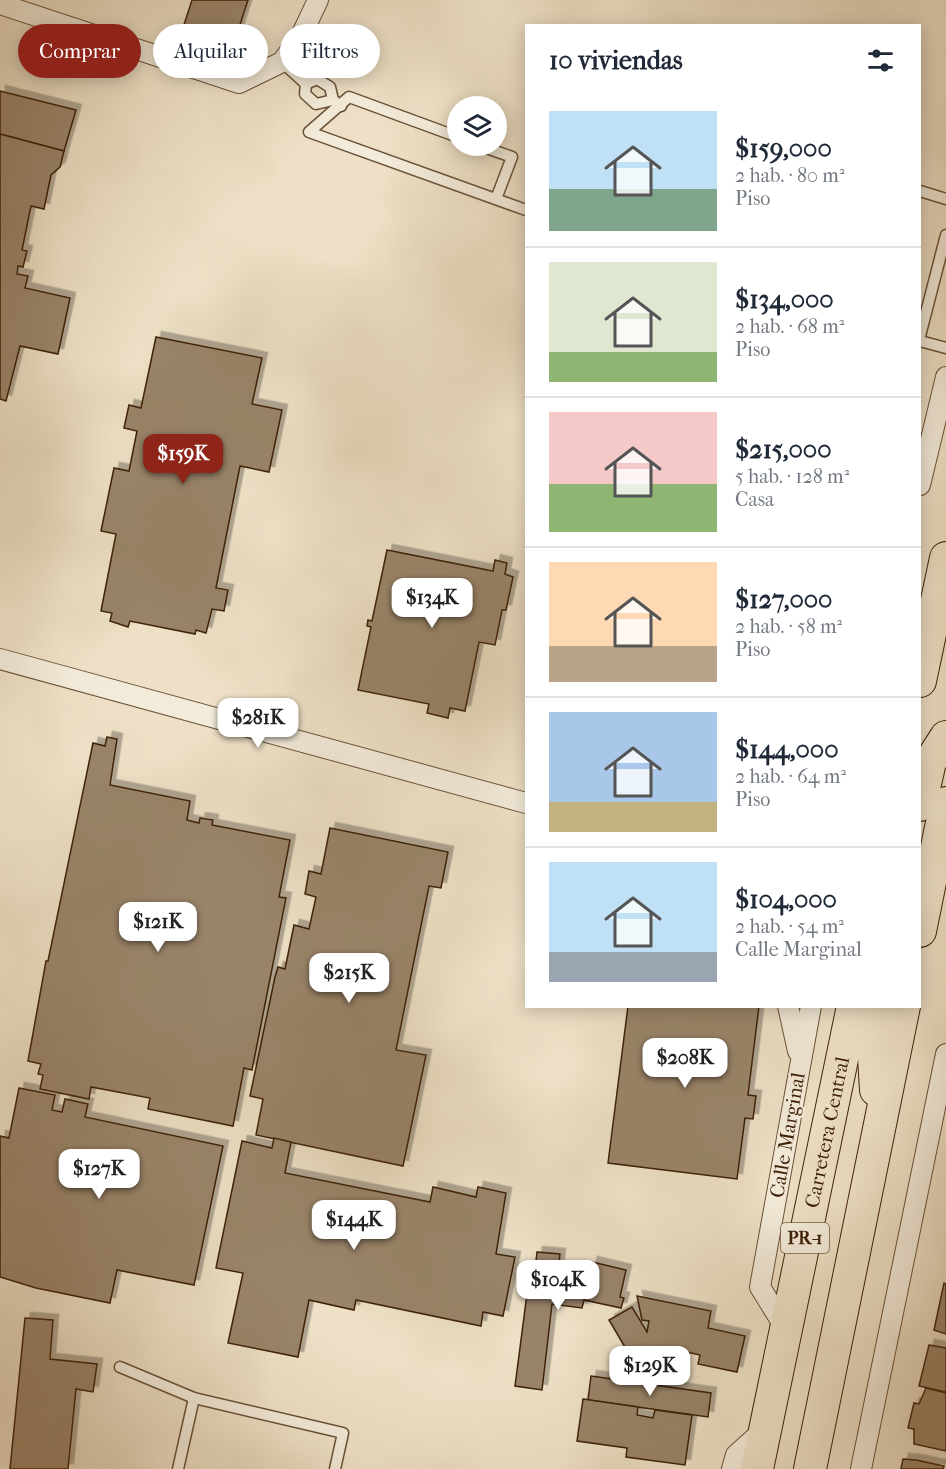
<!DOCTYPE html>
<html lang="es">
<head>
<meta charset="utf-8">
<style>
  body { margin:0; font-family:"IM FELL French Canon",serif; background:#f6f6f7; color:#1f2937; height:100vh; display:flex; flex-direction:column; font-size:22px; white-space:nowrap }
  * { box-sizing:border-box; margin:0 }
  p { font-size:20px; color:#747a83 }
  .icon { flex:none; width:33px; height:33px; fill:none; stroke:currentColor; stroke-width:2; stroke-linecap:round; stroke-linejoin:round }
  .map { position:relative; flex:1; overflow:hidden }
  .side { position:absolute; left:525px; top:24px; width:396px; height:984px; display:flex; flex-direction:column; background:#fff; border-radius:0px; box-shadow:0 3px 15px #0003 }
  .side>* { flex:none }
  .banner { position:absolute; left:18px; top:24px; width:417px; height:54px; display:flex; gap:12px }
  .fabs { position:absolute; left:447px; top:96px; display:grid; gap:12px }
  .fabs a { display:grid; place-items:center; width:60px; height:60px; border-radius:50%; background:#fff; box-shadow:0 3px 15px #0003; font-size:30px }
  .price { position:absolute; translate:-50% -51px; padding:0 14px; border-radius:12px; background:#fff; color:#222; font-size:20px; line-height:39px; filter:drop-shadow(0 2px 3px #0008) }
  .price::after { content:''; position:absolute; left:50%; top:36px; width:18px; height:14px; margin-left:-9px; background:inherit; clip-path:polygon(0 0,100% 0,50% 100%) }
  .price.active { background:#8f2418; color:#fff }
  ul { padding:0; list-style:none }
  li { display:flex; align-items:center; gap:18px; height:150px; padding:0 24px }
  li+li { border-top:2px solid #e0e1e3 }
  li span { display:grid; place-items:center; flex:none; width:168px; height:120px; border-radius:0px; color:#555 }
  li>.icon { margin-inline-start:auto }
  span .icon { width:72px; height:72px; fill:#fffc; stroke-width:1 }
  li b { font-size:26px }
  h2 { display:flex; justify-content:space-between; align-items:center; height:72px; padding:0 24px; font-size:26px }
  .pill { padding:0 21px; border-radius:27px; background:#fff; box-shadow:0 3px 15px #0003; font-size:21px; line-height:54px }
  .pill.active { background:#8f2418; color:#fff }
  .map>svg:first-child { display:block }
  .building { fill:#99846a; stroke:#3e2107; stroke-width:1.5; filter:url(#shadow) }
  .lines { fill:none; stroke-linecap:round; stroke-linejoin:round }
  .service-casing { stroke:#6a5137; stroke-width:13 }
  .minor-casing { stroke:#6a5137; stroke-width:22 }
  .primary-casing { stroke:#3e2107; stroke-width:34 }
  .service { stroke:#f3ebda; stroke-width:10 }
  .minor { stroke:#f3ebda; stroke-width:20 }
  .primary { stroke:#ede0c6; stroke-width:32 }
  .labels { text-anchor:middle; stroke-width:4.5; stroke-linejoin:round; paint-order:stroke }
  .shield { fill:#f3ebda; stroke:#745e46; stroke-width:1.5 }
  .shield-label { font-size:18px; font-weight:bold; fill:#3e2107 }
  .street-label { font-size:20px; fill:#3e2107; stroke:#f3ebda }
</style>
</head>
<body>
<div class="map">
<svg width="946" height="1469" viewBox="0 0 946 1469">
  <defs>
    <filter id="shadow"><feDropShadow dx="5.5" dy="-5.5" stdDeviation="0" flood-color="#0004"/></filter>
  </defs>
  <rect width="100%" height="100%" fill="#ede0c6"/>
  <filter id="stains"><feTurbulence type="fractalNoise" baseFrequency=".00333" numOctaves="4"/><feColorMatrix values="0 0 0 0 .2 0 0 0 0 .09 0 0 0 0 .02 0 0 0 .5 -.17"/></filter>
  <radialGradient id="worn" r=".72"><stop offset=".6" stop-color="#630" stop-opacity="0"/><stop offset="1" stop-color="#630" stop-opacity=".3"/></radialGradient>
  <g class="building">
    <path d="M192,0h56l-14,43 -14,-4 -4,10 -36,-12z"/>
    <path d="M0,91l76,19 -12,41 -64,-17z"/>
    <path d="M0,134l64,17 -4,16 -9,8 -7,34 -13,-3 -9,44 5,1 -4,16 -5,-1 -1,8 11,2 -3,12 45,10 -12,56 -38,-8 -14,55 -6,-2z"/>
    <path d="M156,337l106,21 -10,46 30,6 -13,62 -29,-6 -24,122 12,2 -4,21 -12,-2 -6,24 -10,-3 -1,4 -65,-13 -2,6 -18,-6 2,-8 -11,-2 15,-77 -15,-3 13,-63 15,3 8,-40 -13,-3 5,-23 12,3z"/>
    <path d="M387,550l106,21 2,-11 12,3 -2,11 8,3 -7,33h-4l-7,35 -16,-3 -14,69 -15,-3 -2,10 -21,-5 2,-9 -71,-14 13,-63 -4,-1 1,-6 4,1z"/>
    <path d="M107,737l10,2 -7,46 80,16 -3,19 12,3 1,-5 13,2 -1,5 78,15 -11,57 7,1 -34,172 -8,-2 -11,58 -85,-17 2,-11 -59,-11 -2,12 -49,-10 3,-14 -5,-1 3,-10 -13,-3 18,-100h2l45,-218 12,3z"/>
    <path d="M330,828l118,24 -7,36 -12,-2 -33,164 30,5 -23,111 -147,-31 7,-36 -13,-3 25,-119 3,-10 7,2 9,-44 15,4 7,-32 -11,-3 4,-23 12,3z"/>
    <path d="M628,1006h131l-11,89 8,1 -3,23 -8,-1 -8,61 -129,-16z"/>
    <path d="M19,1088l36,7 -3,15 10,2 3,-13 23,5 -3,13 138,29 -29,139 -77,-15 -7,33 -74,-15 -36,-11v-141l9,2z"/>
    <path d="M274,1138l17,4 -6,31 145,29 3,-15 43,10 2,-10 28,6 -10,61 19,3 -12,59 -20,-4 -2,14 -125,-26 -2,10 -45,-10 -11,57 -70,-14 15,-70 -27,-5 26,-127 30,7z"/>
    <path d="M537,1252l23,2 -4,35 29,4 7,-31 34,8 -6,27 4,1 -3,10 -37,-8 -2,8 -30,-4 -10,86 -27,-4 13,-100 5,1z"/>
    <path d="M944,1283l2,1v50l-12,-4z"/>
    <path d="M637,1296l74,15 -3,17 37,8 -8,36 -39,-8 2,-9 -22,-5 -2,9 -28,-5 -1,4 -18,-4 -20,-34 23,-13 15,25 2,-11 -7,-1z"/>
    <path d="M25,1318l28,2 -3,39 47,5 -4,28 -17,-3 -8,80h-58z"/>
    <path d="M929,1345l17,3v44l-27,-6z"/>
    <path d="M591,1376l120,17 -3,24 -120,-17z"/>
    <path d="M926,1388l20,5v58l-32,-7v-15l-6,-1 6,-25 5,1z"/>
    <path d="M583,1399l55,8 -1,8 16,3 2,-8 37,5 -7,50 -59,-8 1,-9 -50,-7z"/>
    <path d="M903,1459l13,1 28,6 -1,3h-42z"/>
  </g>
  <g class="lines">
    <defs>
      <g id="service">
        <path d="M282,62l24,22"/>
        <path d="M333,100l-17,4 -11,-10 1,-10 11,-5 13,8 3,13 8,6"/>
        <path d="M458,137l-109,-40 -40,35 217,78"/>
        <path d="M481,146l31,11 -16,42"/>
        <path d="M920,191l26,8"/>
        <path d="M920,336l26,-101"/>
        <path d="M920,341l26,7"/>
        <path d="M120,1367l74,31 149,35 -8,36"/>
        <path d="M178,1469l16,-71"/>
      </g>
      <g id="minor">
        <path d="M0,4l239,79 43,-21 19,-26 17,-36"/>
        <path d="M920,485l26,-108"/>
        <path d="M0,659l526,144"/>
        <path d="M788,1006l10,45"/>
        <path d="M786,1329l-26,-42 51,-281"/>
        <path d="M732,1469l4,-14 29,-26"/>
        <path d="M861,1469l85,-415"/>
      </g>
      <g id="primary">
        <path d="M920,681l26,-123"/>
        <path d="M920,805l10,-43 16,-25"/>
        <path d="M920,931l26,-128"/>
        <path d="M876,1090l-3,-50 6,-34"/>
        <path id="s1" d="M757,1469l96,-463"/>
        <path d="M810,1469l94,-463"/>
      </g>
    </defs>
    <use href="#service" class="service-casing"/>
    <use href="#minor" class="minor-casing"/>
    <use href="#primary" class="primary-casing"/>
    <use href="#service" class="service"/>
    <use href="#minor" class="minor"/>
    <use href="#primary" class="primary"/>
  </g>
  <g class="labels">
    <rect class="shield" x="781" y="1223" width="48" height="30" rx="4.5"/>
    <g class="shield-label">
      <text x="805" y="1244">PR-1</text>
    </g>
    <g class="street-label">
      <text dy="7" stroke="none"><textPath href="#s1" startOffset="344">Carretera Central</textPath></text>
      <text transform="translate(787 1135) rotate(-80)" y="7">Calle Marginal</text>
    </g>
  </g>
  <rect width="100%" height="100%" filter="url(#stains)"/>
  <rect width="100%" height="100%" fill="url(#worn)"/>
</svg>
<div class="fabs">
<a><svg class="icon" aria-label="layers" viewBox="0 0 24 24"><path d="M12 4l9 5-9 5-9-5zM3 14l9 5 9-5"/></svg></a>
</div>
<b class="price active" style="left:183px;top:485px">$159K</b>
<b class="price" style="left:432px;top:629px">$134K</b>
<b class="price" style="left:258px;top:749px">$281K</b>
<b class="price" style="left:158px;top:953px">$121K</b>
<b class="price" style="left:349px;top:1004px">$215K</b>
<b class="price" style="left:685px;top:1089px">$208K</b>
<b class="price" style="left:99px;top:1200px">$127K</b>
<b class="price" style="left:354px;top:1251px">$144K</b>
<b class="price" style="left:558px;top:1311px">$104K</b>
<b class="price" style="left:650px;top:1397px">$129K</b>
<div class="banner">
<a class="pill active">Comprar</a>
<a class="pill">Alquilar</a>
<a class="pill">Filtros</a>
</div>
<section class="side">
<h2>10 viviendas<svg class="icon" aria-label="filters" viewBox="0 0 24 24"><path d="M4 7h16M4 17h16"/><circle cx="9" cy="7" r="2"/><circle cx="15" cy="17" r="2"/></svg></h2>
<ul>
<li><span style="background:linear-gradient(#bfe0f5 65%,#7fa58c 0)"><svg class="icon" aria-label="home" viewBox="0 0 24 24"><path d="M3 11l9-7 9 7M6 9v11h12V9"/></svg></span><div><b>$159,000</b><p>2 hab. · 80 m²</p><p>Piso</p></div></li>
<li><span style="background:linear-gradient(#dfe7d0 75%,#8fb573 0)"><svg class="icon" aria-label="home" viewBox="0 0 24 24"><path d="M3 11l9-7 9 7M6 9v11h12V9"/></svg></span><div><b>$134,000</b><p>2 hab. · 68 m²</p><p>Piso</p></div></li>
<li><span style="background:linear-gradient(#f6c9c9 60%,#8fb573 0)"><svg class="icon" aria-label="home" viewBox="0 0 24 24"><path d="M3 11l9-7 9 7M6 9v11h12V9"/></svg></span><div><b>$215,000</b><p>5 hab. · 128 m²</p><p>Casa</p></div></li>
<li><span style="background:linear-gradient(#ffd9b3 70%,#b9a48a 0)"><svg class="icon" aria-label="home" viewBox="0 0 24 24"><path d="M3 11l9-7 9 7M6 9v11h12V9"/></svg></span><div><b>$127,000</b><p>2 hab. · 58 m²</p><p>Piso</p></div></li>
<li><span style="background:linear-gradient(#a9c7e8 75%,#c2b280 0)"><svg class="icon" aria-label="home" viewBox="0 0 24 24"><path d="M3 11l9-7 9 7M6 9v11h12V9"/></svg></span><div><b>$144,000</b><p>2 hab. · 64 m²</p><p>Piso</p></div></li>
<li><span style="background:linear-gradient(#bfe0f5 75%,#9aa5b1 0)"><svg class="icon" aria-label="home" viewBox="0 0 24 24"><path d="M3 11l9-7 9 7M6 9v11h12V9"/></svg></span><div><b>$104,000</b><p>2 hab. · 54 m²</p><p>Calle Marginal</p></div></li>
</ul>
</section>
</div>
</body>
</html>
